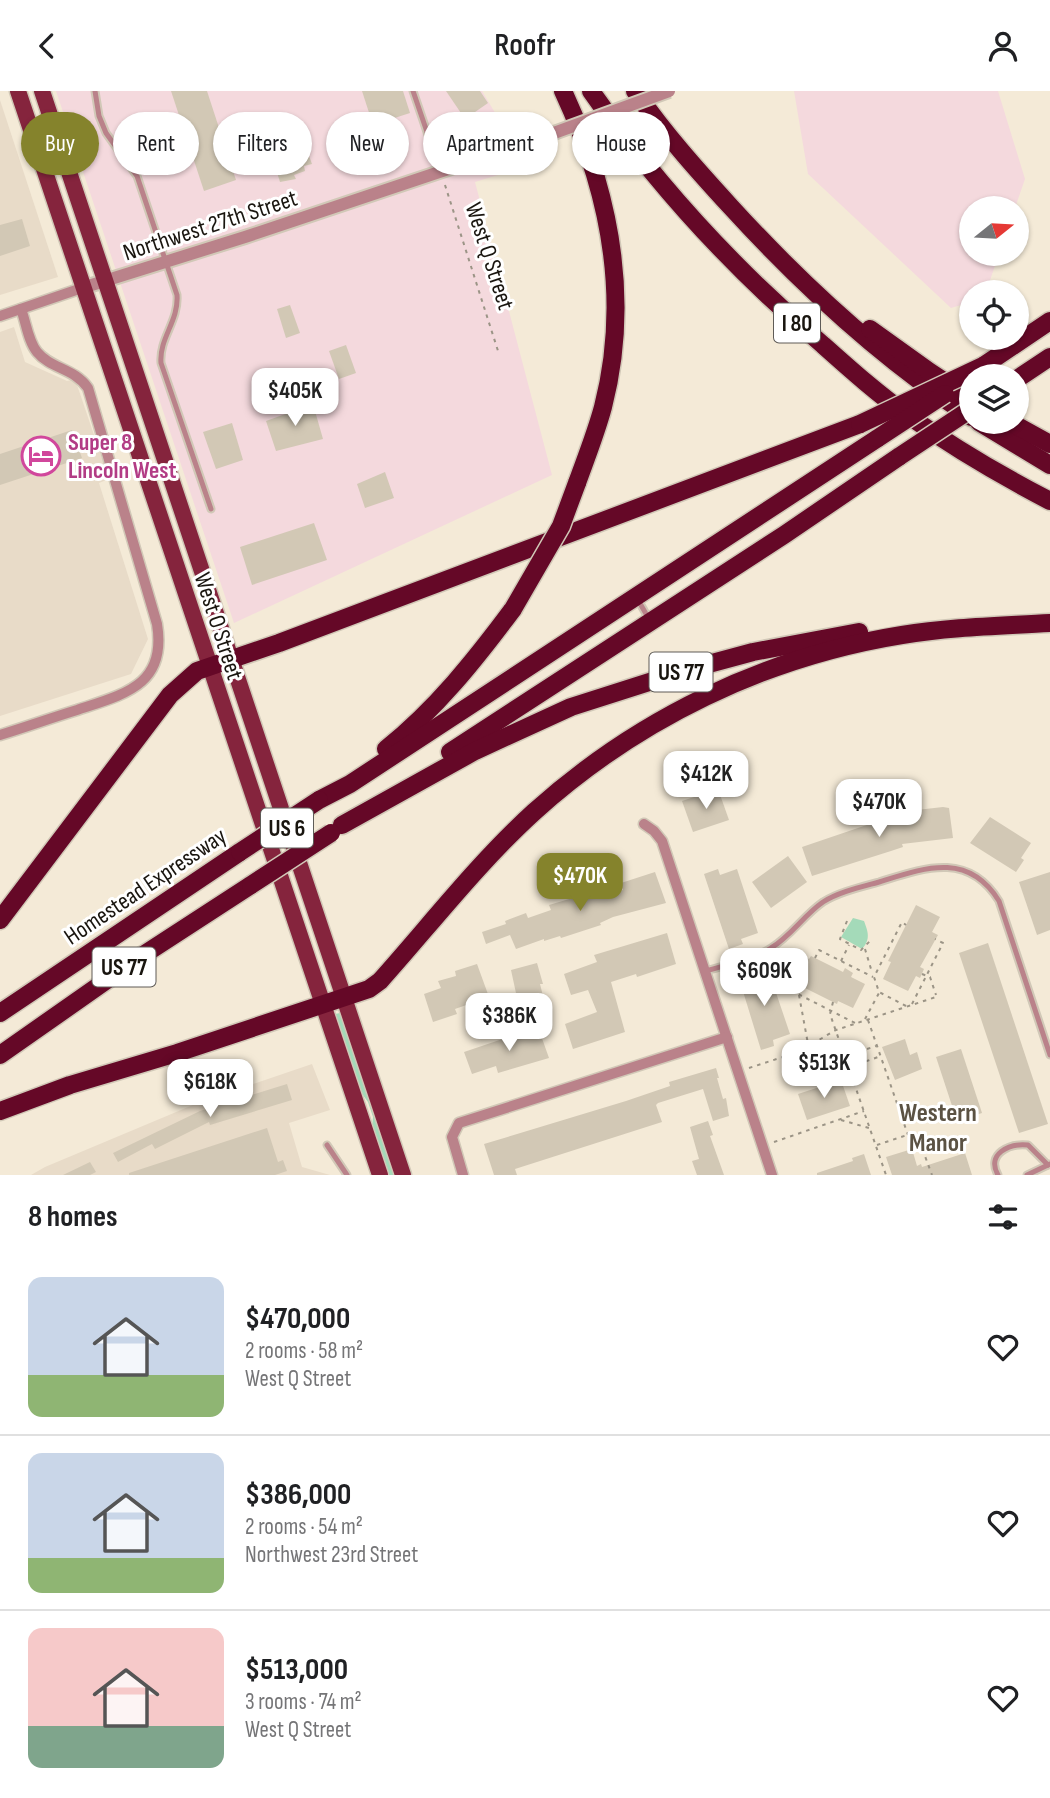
<!DOCTYPE html>
<html lang="en">
<head>
<meta charset="utf-8">
<style>
  body { margin:0; font-family:"Sofia Sans Condensed",sans-serif; background:#f2f2f2; color:#202124; height:100vh; display:flex; flex-direction:column; font-size:26px; white-space:nowrap }
  * { box-sizing:border-box; margin:0 }
  p { font-size:23px; color:#757577 }
  .icon { flex:none; width:38px; height:38px; fill:none; stroke:currentColor; stroke-width:2; stroke-linecap:round; stroke-linejoin:round }
  .map { position:relative; height:1084px; overflow:hidden }
  .panel { display:flex; flex-direction:column; background:#fff; flex:1 }
  .panel>* { flex:none }
  .guide { position:absolute; left:21px; top:21px; width:1008px; height:63px; display:flex; gap:14px }
  .needle { width:46px; rotate:72deg }
  .buttons { position:absolute; left:959px; top:105px; display:grid; gap:14px }
  .buttons a { display:grid; place-items:center; width:70px; height:70px; border-radius:50%; background:#fff; box-shadow:0 2px 5px #0004; font-size:35px }
  .price { position:absolute; translate:-50% -60px; padding:0 16px; border-radius:14px; background:#fff; color:#222; font-size:23px; line-height:46px; filter:drop-shadow(0 2px 4px #0008) }
  .price::after { content:''; position:absolute; left:50%; top:42px; width:21px; height:16px; margin-left:-10px; background:inherit; clip-path:polygon(0 0,100% 0,50% 100%) }
  .price.on { background:#85832c; color:#fff }
  ul { padding:0; list-style:none }
  li { display:flex; align-items:center; gap:21px; height:175px; padding:0 28px }
  li+li { border-top:2px solid #e0e0e0 }
  li span { display:grid; place-items:center; flex:none; width:196px; height:140px; border-radius:14px; color:#555 }
  li>.icon { margin-inline-start:auto }
  span .icon { width:84px; height:84px; fill:#fffc; stroke-width:1 }
  li b { font-size:30px }
  h2 { display:flex; justify-content:space-between; align-items:center; height:84px; padding:0 28px; font-size:30px }
  .tag { padding:0 24px; border-radius:32px; background:#fff; box-shadow:0 2px 5px #0004; font-size:24px; line-height:63px }
  .tag.on { background:#85832c; color:#fff }
  header { display:flex; justify-content:space-between; align-items:center; height:91px; padding:0 28px; background:#fff; font-size:32px; font-weight:600 }
  .map>svg:first-child { display:block }
  .commercial { fill:#e8dbc8 }
  .industrial { fill:#f4d9dd }
  .green { fill:#a4dab9 }
  .building { fill:#d2c8b5 }
  .lines { fill:none; stroke-linecap:round; stroke-linejoin:round }
  .service-casing { stroke:#d1c8b7; stroke-width:9 }
  .minor-casing { stroke:#d1c8b7; stroke-width:13 }
  .tertiary-casing { stroke:#d1c8b7; stroke-width:16 }
  .primary-casing { stroke:#d1c8b7; stroke-width:19 }
  .motorway-casing { stroke:#d1c8b7; stroke-width:21 }
  .path { stroke:#9b9486; stroke-width:2; stroke-dasharray:3.5 5; stroke-linecap:butt }
  .service { stroke:#ba828a; stroke-width:5 }
  .minor { stroke:#ba828a; stroke-width:10 }
  .tertiary { stroke:#ba828a; stroke-width:12 }
  .primary { stroke:#85243d; stroke-width:16 }
  .motorway { stroke:#650827; stroke-width:18 }
  .tertiary-bridge-casing { stroke:#d1c8b7; stroke-width:16; stroke-linecap:butt }
  .motorway-bridge-casing { stroke:#d1c8b7; stroke-width:21; stroke-linecap:butt }
  .tertiary-bridge { stroke:#ba828a; stroke-width:12 }
  .motorway-bridge { stroke:#650827; stroke-width:18 }
  .labels { text-anchor:middle; stroke-width:6; stroke-linejoin:round; paint-order:stroke }
  .shield { fill:#fff; stroke:#5e5b57; stroke-width:2 }
  .shield-label { font-size:23px; font-weight:bold; fill:#19150f }
  .street-label { font-size:24px; fill:#19150f; stroke:#fff }
  .hotel-label { font-size:24px; font-weight:bold; fill:#b23c85; stroke:#fff; text-anchor:start }
  .neighbourhood-label { font-size:26px; font-weight:bold; fill:#5b5243; stroke:#fff }
</style>
</head>
<body>
<header><svg class="icon" aria-label="back" viewBox="0 0 24 24"><path d="M15 5l-7 7 7 7"/></svg>Roofr<svg class="icon" aria-label="person" viewBox="0 0 24 24"><circle cx="12" cy="8" r="4"/><path d="M4 21q1-7 8-7t8 7"/></svg></header>
<div class="map">
<svg width="1050" height="1084" viewBox="0 0 1050 1084">
  <rect width="100%" height="100%" fill="#f4ead7"/>
  <g class="commercial">
    <path d="M0,9l58,177 -58,18z"/>
    <path d="M14,236l11,35 42,19 8,-2 34,100 -10,4 49,156 -17,35 -131,42v-384z"/>
    <path d="M312,973l18,46 -41,13 13,44 28,8h-299l14,-8 155,-65z"/>
  </g>
  <g class="industrial">
    <path d="M56,0h426l45,75 -52,16 77,293 -318,148z"/>
    <path d="M794,0h204l27,88 -10,29h-44v46h28l-13,38h-15v10l-20,6 -143,-134z"/>
  </g>
  <g class="green">
    <path d="M853,827l11,3c4,11 7,18 -2,28l-21,-12z"/>
    <path d="M340,922l55,162h-7l-16,-47 1,-11 -5,-15 -8,-11 -25,-77z"/>
  </g>
  <g class="building">
    <path d="M171,0h36l29,89 -32,11z"/>
    <path d="M362,0h41l7,22 -37,12z"/>
    <path d="M446,0h34l8,12 -23,16z"/>
    <path d="M305,54l7,19 -8,2 1,5 -11,4 2,4 -16,3 -5,-16 15,-5 -4,-10z"/>
    <path d="M22,128l8,27 -30,10v-31z"/>
    <path d="M290,214l10,28 -14,5 -9,-29z"/>
    <path d="M346,254l10,28 -17,6 -10,-28z"/>
    <path d="M313,313l10,35 -47,12 -10,-30z"/>
    <path d="M232,332l11,37 -27,9 -13,-37z"/>
    <path d="M72,339l10,28 -82,27v-31z"/>
    <path d="M385,381l9,26 -29,10 -8,-24z"/>
    <path d="M314,432l13,37 -75,25 -12,-38z"/>
    <path d="M718,698l11,31 -36,12 -11,-31z"/>
    <path d="M943,716l6,1 4,30 -51,6 1,3 -12,4 -79,25 -10,-29 106,-36z"/>
    <path d="M990,726l41,26 -10,15 3,2 -8,12 -46,-29z"/>
    <path d="M788,765l19,26 -36,26 -19,-26z"/>
    <path d="M718,778l2,6 17,-6 21,64 -17,6 2,5 -14,5 -25,-75z"/>
    <path d="M655,781l11,31 -53,14 -13,6 1,2 -40,13 -1,-2 -16,5v-2l-28,10 -6,-14 -24,9 -4,-12 24,-8 -1,-3 21,-8 2,5 23,-8 -2,-5 54,-16 2,7 18,-6 -2,-7z"/>
    <path d="M1050,781v58l-13,5 -18,-53z"/>
    <path d="M916,814l24,12 -8,15 6,3 -18,32 4,2 -4,9 -4,-2 -8,15 -25,-12 8,-17 -3,-1z"/>
    <path d="M667,842l9,31 -39,13 -1,-3 -25,8 14,50 -52,17 -8,-25 32,-12 -9,-22 -17,5 -7,-21 33,-12 -3,-7z"/>
    <path d="M988,852l60,181 -29,9 -60,-180z"/>
    <path d="M791,859l18,9 2,-3 32,16 2,-4 8,5 -2,4 14,7 -12,24 -15,-7 -1,3 -58,-29z"/>
    <path d="M537,872l6,21h-3l4,16 -25,7 -8,-37z"/>
    <path d="M477,873l12,33 -34,12 2,5 -24,8 -9,-28 17,-6 -3,-7 18,-5 -1,-5z"/>
    <path d="M751,880l2,5 16,-4 21,62 -17,6 1,6 -13,4 -23,-75z"/>
    <path d="M538,936l11,31 -51,15 -2,-7 -24,8 -8,-22z"/>
    <path d="M905,948l5,16 7,-3 5,17 -27,11 -13,-33z"/>
    <path d="M961,958l21,64 -25,8 -21,-64z"/>
    <path d="M716,977l3,10h-2l6,21 3,-1 3,18 -16,5 -10,-32 -45,14 -2,2 6,17 -147,47 2,6h-23l-10,-31 142,-43 44,-15 -1,-4z"/>
    <path d="M841,989l9,26 -43,14 -9,-26z"/>
    <path d="M287,993l5,16 -82,25 -1,-3 -54,27 -3,-5 -34,18 -5,-9 87,-42z"/>
    <path d="M708,1030l5,14 -3,1 14,39h-27l-5,-14 7,-2 -9,-32z"/>
    <path d="M267,1037l11,34 5,-2 4,11 -12,4h-146v-2z"/>
    <path d="M912,1058l5,17 4,-2 1,3 43,-14 7,22h-80l-6,-18z"/>
    <path d="M864,1063l7,21h-54v-2l36,-12 -1,-3z"/>
    <path d="M90,1071l6,10 -6,3h-27z"/>
  </g>
  <g class="lines">
    <defs>
      <g id="service">
        <path d="M95,0l4,25 7,17 31,43 40,119c2,26 -18,43 -16,68l50,146"/>
        <path d="M413,0l27,79"/>
        <path d="M638,509l11,19"/>
        <path d="M705,880c21,-6 47,-11 66,-23 20,-12 33,-33 52,-46 16,-10 38,-15 56,-20 45,-14 89,-31 120,19l51,154"/>
        <path d="M327,1054l20,30"/>
        <path d="M998,1084c-12,-21 11,-32 30,-30l20,20"/>
        <path d="M1027,1084l23,-11"/>
      </g>
      <g id="minor">
        <path d="M0,225l82,-28"/>
        <path d="M0,644c26,-8 51,-17 77,-25 48,-16 90,-25 80,-86l-69,-236c-14,-20 -37,-19 -51,-36 -9,-11 -11,-30 -16,-43"/>
        <path d="M644,733l10,7 8,10 110,334"/>
        <path d="M463,1084l-11,-38 7,-14 268,-86"/>
      </g>
      <path id="tertiary" d="M82,197l163,-51 287,-96"/>
      <g id="primary">
        <path d="M18,0l362,1084"/>
        <path d="M42,0l361,1084"/>
      </g>
      <g id="motorway">
        <path d="M563,0c46,99 68,208 40,316 -7,26 -17,51 -26,76"/>
        <path d="M591,0c67,96 144,179 232,254 28,25 56,50 86,71 45,32 93,60 141,85"/>
        <path d="M635,0c28,41 62,79 95,115 73,80 151,152 241,211"/>
        <path d="M870,238l60,43 41,27"/>
        <path d="M971,285l12,-10 67,-45"/>
        <path d="M1017,288l33,-22"/>
        <path d="M979,331l71,43"/>
        <path d="M1010,331l40,22"/>
        <path d="M386,658c50,-40 89,-89 127,-140"/>
        <path d="M450,661l334,-217 116,-79"/>
        <path d="M319,709l31,-16 528,-346"/>
        <path d="M342,734l133,-74 96,-44 119,-38 63,-17 106,-20"/>
        <path d="M0,829l170,-225 27,-24 82,-28 581,-219"/>
        <path d="M0,922l240,-161"/>
        <path d="M0,964l134,-94 117,-76"/>
        <path d="M0,1020l70,-26 107,-32 192,-64 11,-8c51,-57 98,-118 154,-169 103,-93 231,-155 368,-177 49,-8 99,-9 148,-12"/>
      </g>
    </defs>
    <use href="#service" class="service-casing"/>
    <use href="#minor" class="minor-casing"/>
    <use href="#tertiary" class="tertiary-casing"/>
    <use href="#primary" class="primary-casing"/>
    <use href="#motorway" class="motorway-casing"/>
    <g class="path">
      <path d="M445,94l54,169"/>
      <path d="M847,830l-7,18 21,11 9,-9"/>
      <path d="M865,858l6,20"/>
      <path d="M815,867l4,-8 54,27"/>
      <path d="M841,870l8,-16"/>
      <path d="M922,883l8,3 6,18"/>
      <path d="M798,897l-2,5 59,30"/>
      <path d="M799,904l9,49"/>
      <path d="M833,911l-3,12 56,161"/>
      <path d="M912,913l31,-61 -8,-4"/>
      <path d="M906,915l-27,-14 -5,-15 28,-55 4,3"/>
      <path d="M865,928l14,-26"/>
      <path d="M868,929l40,115"/>
      <path d="M867,958l9,-3"/>
      <path d="M810,965l8,21"/>
      <path d="M846,965l8,-3"/>
      <path d="M850,976l31,-11"/>
      <path d="M749,977l49,-16 38,-22 103,-34"/>
      <path d="M820,992l-2,-5 30,-10"/>
      <path d="M841,1029l28,8"/>
      <path d="M774,1051l90,-31"/>
      <path d="M877,1054l39,-13 16,43"/>
    </g>
    <use href="#service" class="service"/>
    <use href="#minor" class="minor"/>
    <use href="#tertiary" class="tertiary"/>
    <use href="#primary" class="primary"/>
    <use href="#motorway" class="motorway"/>
    <defs>
      <path id="tertiary-bridge" d="M532,50l137,-50"/>
      <g id="motorway-bridge">
        <path d="M860,333l123,-58"/>
        <path d="M878,347l67,-44"/>
        <path d="M900,365l71,-47"/>
        <path d="M513,518l48,-83 16,-43"/>
        <path d="M240,761l79,-52"/>
        <path d="M251,794l80,-52"/>
      </g>
    </defs>
    <use href="#tertiary-bridge" class="tertiary-bridge-casing"/>
    <use href="#motorway-bridge" class="motorway-bridge-casing"/>
    <use href="#tertiary-bridge" class="tertiary-bridge"/>
    <use href="#motorway-bridge" class="motorway-bridge"/>
  </g>
  <defs>
    <symbol id="hotel-ring" viewBox="-11 -11 22 22"><circle r="9.5" fill="#fff" stroke="#d1479c" stroke-width="1.5"/><path d="M-6-4.5h1.5V1H6V5H4.5V3h-9V5H-6ZM-4 0a1.8 1.8 0 1 1 3.6 0ZM.5 0V-2.5h3Q6-2.5 6 0Z" fill="#d1479c"/></symbol>
  </defs>
  <g fill-rule="evenodd">
    <use href="#hotel-ring" x="19" y="343" width="44" height="44"/>
  </g>
  <g class="labels">
    <g class="shield">
      <rect x="774" y="212.5" width="46" height="39" rx="5"/>
      <rect x="649.5" y="561.5" width="63" height="39" rx="5"/>
      <rect x="261" y="717.5" width="52" height="39" rx="5"/>
      <rect x="92.5" y="856.5" width="63" height="39" rx="5"/>
    </g>
    <g class="shield-label">
      <text x="797" y="240">I 80</text>
      <text x="681" y="589">US 77</text>
      <text x="287" y="745">US 6</text>
      <text x="124" y="884">US 77</text>
    </g>
    <g class="street-label">
      <text transform="translate(210 134) rotate(-18)" y="8">Northwest 27th Street</text>
      <text transform="translate(490 165) rotate(72)" y="8">West Q Street</text>
      <text transform="translate(219 535) rotate(72)" y="8">West O Street</text>
      <text transform="translate(145 795) rotate(-34)" y="8">Homestead Expressway</text>
    </g>
    <g class="hotel-label">
      <text x="68" y="359">Super 8<tspan x="68" dy="28">Lincoln West</tspan></text>
    </g>
    <g class="neighbourhood-label">
      <text x="938" y="1030">Western<tspan x="938" dy="30">Manor</tspan></text>
    </g>
  </g>
</svg>
<div class="buttons">
<a><svg class="needle" viewBox="-14 -14 28 28"><path d="M0-13l5 13h-10z" fill="#e53935"/><path d="M0 13l5-13h-10z" fill="#757577"/></svg></a>
<a><svg class="icon" aria-label="locate" viewBox="0 0 24 24"><circle cx="12" cy="12" r="6"/><path d="M12 2v4M12 18v4M2 12h4M18 12h4"/></svg></a>
<a><svg class="icon" aria-label="layers" viewBox="0 0 24 24"><path d="M12 4l9 5-9 5-9-5zM3 14l9 5 9-5"/></svg></a>
</div>
<b class="price" style="left:295px;top:337px">$405K</b>
<b class="price" style="left:706px;top:720px">$412K</b>
<b class="price" style="left:879px;top:748px">$470K</b>
<b class="price on" style="left:580px;top:822px">$470K</b>
<b class="price" style="left:764px;top:917px">$609K</b>
<b class="price" style="left:509px;top:962px">$386K</b>
<b class="price" style="left:824px;top:1009px">$513K</b>
<b class="price" style="left:210px;top:1028px">$618K</b>
<div class="guide">
<a class="tag on">Buy</a>
<a class="tag">Rent</a>
<a class="tag">Filters</a>
<a class="tag">New</a>
<a class="tag">Apartment</a>
<a class="tag">House</a>
</div>
</div>
<section class="panel">
<h2>8 homes<svg class="icon" aria-label="filters" viewBox="0 0 24 24"><path d="M4 7h16M4 17h16"/><circle cx="9" cy="7" r="2"/><circle cx="15" cy="17" r="2"/></svg></h2>
<ul>
<li><span style="background:linear-gradient(#c9d6e8 70%,#8fb573 0)"><svg class="icon" aria-label="home" viewBox="0 0 24 24"><path d="M3 11l9-7 9 7M6 9v11h12V9"/></svg></span><div><b>$470,000</b><p>2 rooms · 58 m²</p><p>West Q Street</p></div><svg class="icon" aria-label="heart" viewBox="0 0 24 24"><path d="M12 20l-8-8c-3-5 5-10 8-4 3-6 11-1 8 4z"/></svg></li>
<li><span style="background:linear-gradient(#c9d6e8 75%,#8fb573 0)"><svg class="icon" aria-label="home" viewBox="0 0 24 24"><path d="M3 11l9-7 9 7M6 9v11h12V9"/></svg></span><div><b>$386,000</b><p>2 rooms · 54 m²</p><p>Northwest 23rd Street</p></div><svg class="icon" aria-label="heart" viewBox="0 0 24 24"><path d="M12 20l-8-8c-3-5 5-10 8-4 3-6 11-1 8 4z"/></svg></li>
<li><span style="background:linear-gradient(#f6c9c9 70%,#7fa58c 0)"><svg class="icon" aria-label="home" viewBox="0 0 24 24"><path d="M3 11l9-7 9 7M6 9v11h12V9"/></svg></span><div><b>$513,000</b><p>3 rooms · 74 m²</p><p>West Q Street</p></div><svg class="icon" aria-label="heart" viewBox="0 0 24 24"><path d="M12 20l-8-8c-3-5 5-10 8-4 3-6 11-1 8 4z"/></svg></li>
</ul>
</section>
</body>
</html>
